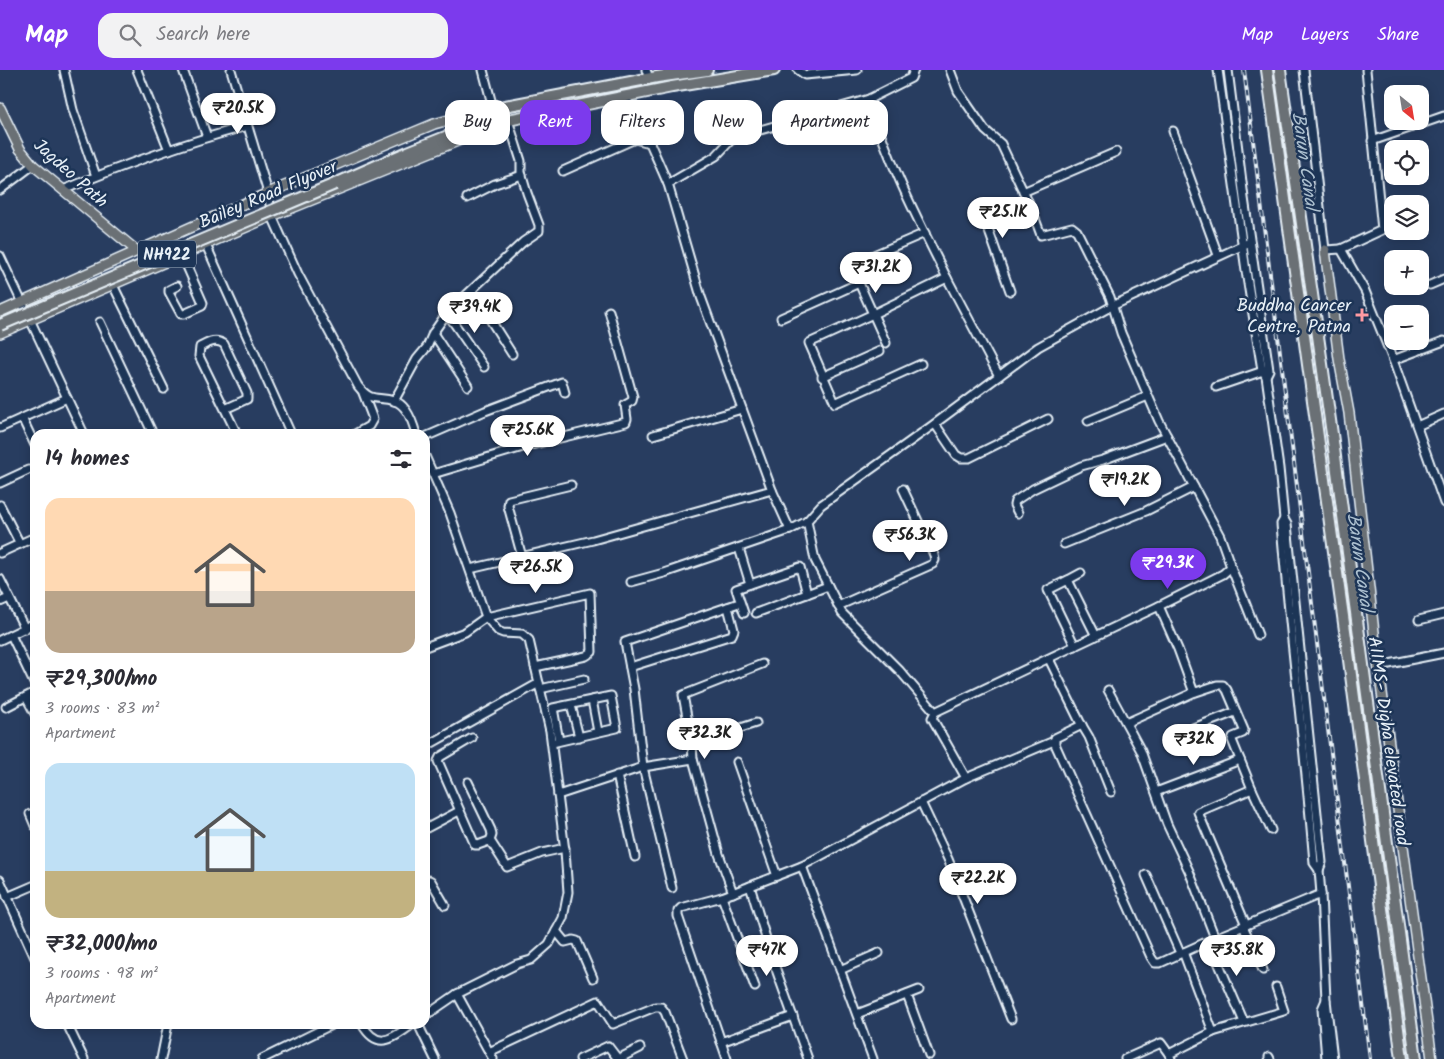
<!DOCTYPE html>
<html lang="en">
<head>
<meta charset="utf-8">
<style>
  body { margin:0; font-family:Kalam,sans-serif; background:#f2f2f3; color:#2b2b33; height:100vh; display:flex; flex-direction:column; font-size:19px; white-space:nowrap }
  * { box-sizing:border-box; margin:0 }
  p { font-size:16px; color:#7c7c81 }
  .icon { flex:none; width:28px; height:28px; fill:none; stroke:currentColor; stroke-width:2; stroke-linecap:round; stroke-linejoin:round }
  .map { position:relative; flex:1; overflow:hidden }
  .drawer { position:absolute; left:30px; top:359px; width:400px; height:600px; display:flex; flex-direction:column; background:#fff; border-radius:15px; box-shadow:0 2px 12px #0003 }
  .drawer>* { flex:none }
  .top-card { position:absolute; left:445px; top:30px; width:475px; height:45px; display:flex; gap:10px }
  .needle { width:32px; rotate:150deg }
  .controls { position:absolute; left:1384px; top:15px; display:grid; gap:10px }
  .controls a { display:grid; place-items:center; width:45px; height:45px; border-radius:10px; background:#fff; box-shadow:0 2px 12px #0003; font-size:25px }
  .price { position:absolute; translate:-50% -42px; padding:0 11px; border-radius:18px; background:#fff; color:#222; font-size:16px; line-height:32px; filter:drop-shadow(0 1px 2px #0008) }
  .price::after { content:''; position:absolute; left:50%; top:30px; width:15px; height:11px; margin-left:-8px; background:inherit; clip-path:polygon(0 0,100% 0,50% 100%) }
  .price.on { background:#7c3aed; color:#fff }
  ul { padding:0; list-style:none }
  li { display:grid; align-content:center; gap:10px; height:265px; padding:0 15px }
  li span { display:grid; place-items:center; height:155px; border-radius:15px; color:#555 }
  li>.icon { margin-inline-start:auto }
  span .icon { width:90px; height:90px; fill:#fffc; stroke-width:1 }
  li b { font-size:21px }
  h2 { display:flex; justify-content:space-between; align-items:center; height:60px; padding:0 15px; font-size:21px }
  .chip { padding:0 18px; border-radius:15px; background:#fff; box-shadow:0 2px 12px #0003; font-size:18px; line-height:45px }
  .chip.on { background:#7c3aed; color:#fff }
  header { display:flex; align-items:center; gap:30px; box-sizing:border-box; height:70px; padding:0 25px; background:#7c3aed; color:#fff }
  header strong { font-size:24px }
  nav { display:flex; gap:28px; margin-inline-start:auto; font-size:18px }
  .search { width:350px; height:45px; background:#f2f2f3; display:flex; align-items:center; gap:12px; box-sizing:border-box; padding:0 18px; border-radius:15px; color:#7c7c81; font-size:19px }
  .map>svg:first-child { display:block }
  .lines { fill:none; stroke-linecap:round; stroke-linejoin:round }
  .minor-casing { stroke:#e8f1f8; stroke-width:11 }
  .major-casing { stroke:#e8f1f8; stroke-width:12 }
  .highway-casing { stroke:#e8f1f8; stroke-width:14 }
  .minor { stroke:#1d3557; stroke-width:7 }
  .major { stroke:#6a7074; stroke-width:9 }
  .highway { stroke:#6a7074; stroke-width:10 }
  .rail-casing { stroke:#e8f1f8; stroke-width:4 }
  .rail { stroke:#1d3557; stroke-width:2; stroke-dasharray:5.5; stroke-linecap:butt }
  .highway-bridge-casing { stroke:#e8f1f8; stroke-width:14; stroke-linecap:butt }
  .highway-bridge { stroke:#6a7074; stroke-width:10 }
  .poi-dot { fill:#ff9aa2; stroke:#1d3557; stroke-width:2 }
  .labels { text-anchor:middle; stroke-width:5; stroke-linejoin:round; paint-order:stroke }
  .shield { fill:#1d3557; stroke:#abb9c8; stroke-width:1 }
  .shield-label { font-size:16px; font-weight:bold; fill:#e8f1f8 }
  .street-label { font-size:18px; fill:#e8f1f8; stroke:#1d3557 }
  .poi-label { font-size:18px; fill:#e8f1f8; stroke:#1d3557; text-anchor:end }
  .water-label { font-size:19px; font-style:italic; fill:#adc1d0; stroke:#1d3557 }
</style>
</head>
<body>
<header>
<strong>Map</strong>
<div class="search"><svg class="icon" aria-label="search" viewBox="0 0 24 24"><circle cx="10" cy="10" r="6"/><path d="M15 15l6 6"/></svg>Search here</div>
<nav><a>Map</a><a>Layers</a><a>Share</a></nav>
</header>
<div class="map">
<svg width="1444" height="989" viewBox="0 0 1444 989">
  <rect width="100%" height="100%" fill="#283d60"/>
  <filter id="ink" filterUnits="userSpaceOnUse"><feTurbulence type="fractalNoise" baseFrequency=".02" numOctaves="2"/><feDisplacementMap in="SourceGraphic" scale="10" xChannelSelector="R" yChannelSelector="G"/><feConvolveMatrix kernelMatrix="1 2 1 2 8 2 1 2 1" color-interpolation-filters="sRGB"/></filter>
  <g filter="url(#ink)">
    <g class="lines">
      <defs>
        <g id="minor">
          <path d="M64,0l9,40 23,66"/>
          <path d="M137,0l32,80"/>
          <path d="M183,0l24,67"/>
          <path d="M231,0l37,123 4,23 26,58 60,112c14,18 20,9 36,15 13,3 19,22 22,33"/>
          <path d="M483,0l10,38"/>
          <path d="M646,0l3,8"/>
          <path d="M798,0l7,5 52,-5"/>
          <path d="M1218,0l28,201 16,99 4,6 13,92 5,51 -3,5c9,113 24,226 33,339l5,7 2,24 5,106"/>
          <path d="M1228,0l16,128 25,172 -3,6"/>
          <path d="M1304,0l21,180 16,-1 24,42 28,69"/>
          <path d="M627,26l8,43"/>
          <path d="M869,29c19,63 49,121 78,179"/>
          <path d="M1173,61l45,124"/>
          <path d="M1372,71l72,-25"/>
          <path d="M668,114l48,-28 14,-15 9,-5 130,-37 42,-21 3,-8"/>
          <path d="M0,120l33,-25"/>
          <path d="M63,120c60,-25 121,-47 184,-64"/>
          <path d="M1023,122l93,-40"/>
          <path d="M467,128l28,-14 27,-9"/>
          <path d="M206,175l85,189"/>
          <path d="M1341,179l41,-19 -16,-160"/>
          <path d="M0,186l84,178"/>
          <path d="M859,213l-4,-20 70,-30"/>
          <path d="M113,215l51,104"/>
          <path d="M1430,215l14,-6"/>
          <path d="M177,216l-8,4v2l12,22h3l18,-8 1,-3 -21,-48"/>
          <path d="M472,221l40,63"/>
          <path d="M1010,221l-25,-71 43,-19"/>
          <path d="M447,243l37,54"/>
          <path d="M781,248l78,-35 14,31 -64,29 26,60 86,-39"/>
          <path d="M100,252l53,112"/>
          <path d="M433,263l35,53"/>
          <path d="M1444,271l-51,19 51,143"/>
          <path d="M886,273l-13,-29 74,-36 52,98"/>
          <path d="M822,307l58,-26"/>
          <path d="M1216,317l50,-17"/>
          <path d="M394,331l23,-42 10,-12 6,-14 14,-20 76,-71 16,-11v-6l-12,-32 -6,-20v-12l-13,-41"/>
          <path d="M225,339l22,-10v-6l-23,-49c-9,-6 -16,-1 -24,3l-1,9 38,78"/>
          <path d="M22,348l13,27"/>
          <path d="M1088,351l60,-25"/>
          <path d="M935,354l21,31 5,3h8l79,-39"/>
          <path d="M1417,356l27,-12"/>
          <path d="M0,358l67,-30"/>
          <path d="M355,364l14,-8 4,-7 -10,-26"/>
          <path d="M653,365l89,-26"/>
          <path d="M425,367l60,-26 77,-29 3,11"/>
          <path d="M425,386l25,57 36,104 12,14 5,2 19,1 7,6 21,91 15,120 3,41 -5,26 -14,26 -18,16 -14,4 -60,30 36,65"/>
          <path d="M433,404l90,-27 103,-25 1,-3 -2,-14 7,-4 1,-4 -24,-86"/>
          <path d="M0,413l28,-13"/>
          <path d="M772,420l18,40"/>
          <path d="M0,435l20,39"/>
          <path d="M1018,443l-4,-8 1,-4 18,-12 48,-23 22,-6 64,-24"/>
          <path d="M1284,449l3,5 35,338 -3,8"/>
          <path d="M807,451l8,39 27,53 58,58 35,41"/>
          <path d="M1064,474l82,-33 48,-24"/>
          <path d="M739,478l11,36"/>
          <path d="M0,483l35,-16"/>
          <path d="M522,487l-14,-51 1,-6 62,-15"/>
          <path d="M1231,497l27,68"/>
          <path d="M470,499l123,-29 179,-50 -71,-193 -33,-113 -18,-41 -15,-4 -72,32"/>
          <path d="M0,509l25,50"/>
          <path d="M1068,510l13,-7"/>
          <path d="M631,512l33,-9 126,-43 17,-9 14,-16 112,-80 105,-78 74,-41 138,-64"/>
          <path d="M0,532l9,-4"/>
          <path d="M838,536l95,-42 2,-4 -1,-5 -31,-66"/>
          <path d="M1159,536l19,43 15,41 3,2 21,-7h6l4,5 17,40 -1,3 -10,4 -1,3 20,49 -54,23 48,113"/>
          <path d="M744,543l-8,-24 64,-22 7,27"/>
          <path d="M756,543l72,-27"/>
          <path d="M1419,550l25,-6"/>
          <path d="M11,565l24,50"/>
          <path d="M0,570l35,-17"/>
          <path d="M1075,576l-27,-56 20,-10 28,56"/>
          <path d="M425,577l40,-15 21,-15 104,-24 2,59 -6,4 -51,11"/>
          <path d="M1049,589l31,63 9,15 22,55"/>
          <path d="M1379,596l65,-13"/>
          <path d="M630,597l102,-32 2,-5 -6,-23"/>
          <path d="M540,619l44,-10"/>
          <path d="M1108,620l33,61 26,73 22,47 26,67"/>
          <path d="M26,627l9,17"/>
          <path d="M592,630l6,32"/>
          <path d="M571,635l8,32"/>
          <path d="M6,637l29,-15"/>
          <path d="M1126,653l69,-31"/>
          <path d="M1082,655l-27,13v6l96,213 4,6h5l55,-25 106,-44"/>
          <path d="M472,668l-32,19 -2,4 37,84h3l11,-4 2,1 16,25 35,-14 23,-5"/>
          <path d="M1167,668l68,-26"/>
          <path d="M552,673l65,-15 -6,-32 -58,12 6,33"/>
          <path d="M692,674l64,-21"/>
          <path d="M425,677l114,-64"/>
          <path d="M693,689l-50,8 -9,-78 -9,-47 111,-38"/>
          <path d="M737,692l40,114"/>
          <path d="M617,705l18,82"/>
          <path d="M966,708l88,-37"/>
          <path d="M468,712l23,48 1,5 -2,6"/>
          <path d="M1252,719l19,41"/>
          <path d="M1156,722l84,-32"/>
          <path d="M558,725l85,-28 29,121"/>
          <path d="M921,732l27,57 63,160"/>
          <path d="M30,744l5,12"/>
          <path d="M425,759l34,-18"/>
          <path d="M802,796l71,193"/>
          <path d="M1146,805l34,78"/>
          <path d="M0,810l35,78"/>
          <path d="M425,811l4,-1 2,1 14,24"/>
          <path d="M750,816l23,75 35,98"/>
          <path d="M733,823l-14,-39 -26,-95 -1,-15 -9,-49 79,-31"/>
          <path d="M7,827l28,-12"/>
          <path d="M722,827l33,90"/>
          <path d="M1243,856l20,44"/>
          <path d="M556,861l9,11 8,-2 4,1 16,37"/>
          <path d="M1209,871l35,81"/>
          <path d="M1183,882l30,80"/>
          <path d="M840,900l39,-17"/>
          <path d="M907,925l22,60"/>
          <path d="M857,944l62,-24"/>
          <path d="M425,946l32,-22"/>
          <path d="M67,954l17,35"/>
          <path d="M362,954c16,28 31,14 51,0"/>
          <path d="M418,954l17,35"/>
          <path d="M721,972l72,-26"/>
          <path d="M489,982l109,-51 15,23 42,-17h6l4,5 18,47"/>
          <path d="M1269,987l1,2"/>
          <path d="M161,989l7,-35"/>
          <path d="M262,989l71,-35"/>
          <path d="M580,989l28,-13 10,13 22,-11"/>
          <path d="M727,989l-49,-143v-5l3,-3 41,-11 80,-31 164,-88 -34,-60 3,-6 224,-106 64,-32 8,-7 -11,-31 -61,-115 -38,-88 -11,-36 -33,-66 -5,-4 -31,8 -10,-27 -30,-64 -16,-14 -27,-39 -8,-21"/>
          <path d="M1125,989l36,-16 8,11"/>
          <path d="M1171,989l-2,-5 44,-22 71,-21 -8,-24"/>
          <path d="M1326,989l-4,-50 4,-9 7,59"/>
        </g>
        <g id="major">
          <path d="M0,38l20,41 13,16 104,86"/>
          <path d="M1325,180l14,109 10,54 26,228 57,418"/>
          <path d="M0,242l268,-119 166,-69 55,-15"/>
          <path d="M0,263l272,-117 198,-80 24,-14"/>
        </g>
        <g id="highway">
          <path d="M1267,0l80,575 55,414"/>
          <path d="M1280,0l52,364 84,625"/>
          <path d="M464,52l12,-4 13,-9 168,-32 50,-7"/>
          <path d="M335,114l73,-32 70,-28 30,-4 164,-33 102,-17"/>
        </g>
      </defs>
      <use href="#minor" class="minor-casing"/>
      <use href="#major" class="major-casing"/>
      <use href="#highway" class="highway-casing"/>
      <use href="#minor" class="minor"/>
      <use href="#major" class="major"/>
      <use href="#highway" class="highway"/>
      <defs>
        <path id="rail" d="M1244,0l126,989"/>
      </defs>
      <use href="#rail" class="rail-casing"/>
      <use href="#rail" class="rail"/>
      <defs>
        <path id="highway-bridge" d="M0,255l335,-141"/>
      </defs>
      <use href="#highway-bridge" class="highway-bridge-casing"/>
      <use href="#highway-bridge" class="highway-bridge"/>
    </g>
  </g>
  <path class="poi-dot" d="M1359.5 237.5h5v5h5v5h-5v5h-5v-5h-5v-5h5z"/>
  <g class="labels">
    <rect class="shield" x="138" y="170.5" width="58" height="27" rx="4"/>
    <g class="shield-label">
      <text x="167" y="190">NH922</text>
    </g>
    <g class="street-label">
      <text transform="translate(71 103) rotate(42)" y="6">Jagdeo Path</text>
      <text transform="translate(268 124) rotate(-23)" y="6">Bailey Road Flyover</text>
      <text transform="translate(1389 671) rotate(82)" y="6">AIIMS- Digha elevated road</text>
    </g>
    <g class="poi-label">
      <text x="1351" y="241">Buddha Cancer<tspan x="1351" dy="21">Centre, Patna</tspan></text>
    </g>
    <g class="water-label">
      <text transform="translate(1306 91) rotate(82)" y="7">Barun Canal</text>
      <text transform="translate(1361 492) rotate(82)" y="7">Barun Canal</text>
    </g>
  </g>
</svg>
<div class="controls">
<a><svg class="needle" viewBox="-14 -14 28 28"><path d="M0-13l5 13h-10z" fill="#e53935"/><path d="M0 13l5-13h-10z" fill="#7c7c81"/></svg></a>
<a><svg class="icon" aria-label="locate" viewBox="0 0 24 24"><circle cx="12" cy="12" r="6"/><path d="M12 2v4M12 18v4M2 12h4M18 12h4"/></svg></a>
<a><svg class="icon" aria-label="layers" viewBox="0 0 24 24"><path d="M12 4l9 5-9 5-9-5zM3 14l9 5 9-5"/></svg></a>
<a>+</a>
<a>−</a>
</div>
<b class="price" style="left:238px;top:65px">₹20.5K</b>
<b class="price" style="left:1003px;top:169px">₹25.1K</b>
<b class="price" style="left:876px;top:224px">₹31.2K</b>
<b class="price" style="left:475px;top:264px">₹39.4K</b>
<b class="price" style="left:528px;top:387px">₹25.6K</b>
<b class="price" style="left:1125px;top:437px">₹19.2K</b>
<b class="price" style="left:910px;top:492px">₹56.3K</b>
<b class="price on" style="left:1168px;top:520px">₹29.3K</b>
<b class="price" style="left:536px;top:524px">₹26.5K</b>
<b class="price" style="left:705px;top:690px">₹32.3K</b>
<b class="price" style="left:1194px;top:696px">₹32K</b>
<b class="price" style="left:978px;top:835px">₹22.2K</b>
<b class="price" style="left:767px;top:907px">₹47K</b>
<b class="price" style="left:1237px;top:907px">₹35.8K</b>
<div class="top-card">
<a class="chip">Buy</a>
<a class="chip on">Rent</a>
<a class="chip">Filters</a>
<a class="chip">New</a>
<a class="chip">Apartment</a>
</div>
<section class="drawer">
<h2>14 homes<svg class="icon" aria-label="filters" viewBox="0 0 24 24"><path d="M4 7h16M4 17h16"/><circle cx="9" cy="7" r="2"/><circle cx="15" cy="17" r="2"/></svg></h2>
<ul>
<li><span style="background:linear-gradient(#ffd9b3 60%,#b9a48a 0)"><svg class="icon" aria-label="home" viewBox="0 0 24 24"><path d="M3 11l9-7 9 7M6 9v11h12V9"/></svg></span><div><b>₹29,300/mo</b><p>3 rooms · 83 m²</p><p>Apartment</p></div></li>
<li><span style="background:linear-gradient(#bfe0f5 70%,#c2b280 0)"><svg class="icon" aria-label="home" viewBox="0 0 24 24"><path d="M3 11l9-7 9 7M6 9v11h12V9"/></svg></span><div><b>₹32,000/mo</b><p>3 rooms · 98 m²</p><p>Apartment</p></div></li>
</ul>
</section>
</div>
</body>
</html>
